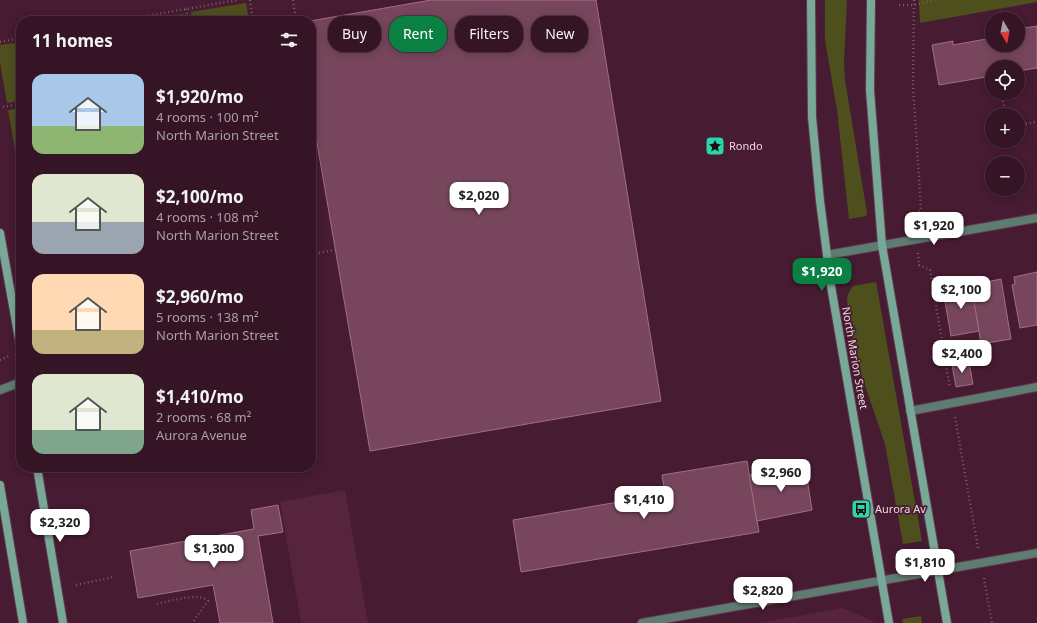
<!DOCTYPE html>
<html lang="en">
<head>
<meta charset="utf-8">
<style>
  body { margin:0; font-family:"Noto Sans",sans-serif; background:#3d1d2d; color:#f1f3f6; height:100vh; display:flex; flex-direction:column; font-size:15px; white-space:nowrap }
  * { box-sizing:border-box; margin:0 }
  p { font-size:13px; color:#aa9ea7 }
  .icon { flex:none; width:22px; height:22px; fill:none; stroke:currentColor; stroke-width:2; stroke-linecap:round; stroke-linejoin:round }
  .map { position:relative; flex:1; overflow:hidden }
  .panel { position:absolute; left:16px; top:16px; width:300px; height:456px; display:flex; flex-direction:column; background:#351425; border-radius:16px; box-shadow:0 2px 10px #0003,0 0 0 1px #4f3342 }
  .panel>* { flex:none }
  .guide { position:absolute; left:328px; top:16px; width:380px; height:36px; display:flex; gap:8px }
  .needle { width:26px; rotate:170deg }
  .buttons { position:absolute; left:985px; top:12px; display:grid; gap:8px }
  .buttons a { display:grid; place-items:center; width:40px; height:40px; border-radius:50%; background:#351425; box-shadow:0 2px 10px #0003,0 0 0 1px #4f3342; font-size:20px }
  .price { position:absolute; translate:-50% -34px; padding:0 9px; border-radius:8px; background:#fff; color:#222; font-size:13px; line-height:26px; filter:drop-shadow(0 1px 2px #0008) }
  .price::after { content:''; position:absolute; left:50%; top:24px; width:12px; height:9px; margin-left:-6px; background:inherit; clip-path:polygon(0 0,100% 0,50% 100%) }
  .price.active { background:#0b8043; color:#fff }
  ul { padding:0; list-style:none }
  li { display:flex; align-items:center; gap:12px; height:100px; padding:0 16px }
  li span { display:grid; place-items:center; flex:none; width:112px; height:80px; border-radius:12px; color:#555 }
  li>.icon { margin-inline-start:auto }
  span .icon { width:48px; height:48px; fill:#fffc; stroke-width:1 }
  li b { font-size:17px }
  h2 { display:flex; justify-content:space-between; align-items:center; height:48px; padding:0 16px; font-size:17px }
  .pill { padding:0 14px; border-radius:16px; background:#351425; box-shadow:0 2px 10px #0003,0 0 0 1px #4f3342; font-size:14px; line-height:36px }
  .pill.active { background:#0b8043; color:#fff }
  .map>svg:first-child { display:block }
  .built { fill:#56243c }
  .green { fill:#4d501c }
  .building { fill:#77465c; stroke:#a26e85 }
  .lines { fill:none; stroke-linecap:round; stroke-linejoin:round }
  .service-casing { stroke:#62394d; stroke-width:10 }
  .minor-casing { stroke:#62394d; stroke-width:10 }
  .secondary-casing { stroke:#62394d; stroke-width:10 }
  .path { stroke:#7e576a; stroke-width:2.5; stroke-dasharray:1 3; stroke-linecap:butt }
  .service { stroke:#5e7c71; stroke-width:8 }
  .minor { stroke:#5e7c71; stroke-width:8 }
  .secondary { stroke:#77a898; stroke-width:8 }
  .labels { text-anchor:middle; stroke-width:3.5; stroke-linejoin:round; paint-order:stroke }
  .poi-label { font-size:11px; fill:#f1d4e0; stroke:#471b31; text-anchor:start }
  .street-label { font-size:11px; fill:#f1d4e0; stroke:#471b31 }
</style>
</head>
<body>
<div class="map">
<svg width="1037" height="623" viewBox="0 0 1037 623">
  <rect width="100%" height="100%" fill="#471b31"/>
  <g class="built">
    <path d="M345,490l23,133h-67l-21,-121z"/>
    <path d="M842,608l31,13 1,2h-115z"/>
  </g>
  <g class="green">
    <path d="M825,0h22l-3,61 1,19 22,133 -1,3 -17,3 -12,-109 -12,-70z"/>
    <path d="M919,0h118v2l-117,21z"/>
    <path d="M246,3l3,18h-57l-1,-9z"/>
    <path d="M183,14l2,7h-44z"/>
    <path d="M21,42v59l-14,2 -7,-40v-18z"/>
    <path d="M21,108v76l-13,-74z"/>
    <path d="M876,282l46,259 -19,3 -18,-100 -29,-85 -9,-58 1,-7 5,-8z"/>
    <path d="M921,616l1,7h-19l-1,-4z"/>
  </g>
  <g class="building">
    <path d="M431,0h165l65,401 -291,50 -59,-343 -1,-87z"/>
    <path d="M1037,26v42l-19,3v-4h-26v9l-53,9 -7,-40 21,-4v4l39,-7v7h26v-16z"/>
    <path d="M1037,272v53l-17,3 -8,-43 3,-1 -1,-7z"/>
    <path d="M1001,279l10,60 -30,5 -10,-59z"/>
    <path d="M971,285l8,46 -28,5 -8,-46z"/>
    <path d="M969,362l4,22 -17,3 -4,-22z"/>
    <path d="M747,461l12,71 -238,40 -8,-52 152,-26 -3,-19z"/>
    <path d="M805,465l7,45 -55,11 -8,-46z"/>
    <path d="M278,505l5,27 -25,4 15,87h-53l-7,-38 -75,13 -8,-47 124,-22 -3,-19z"/>
  </g>
  <g class="lines">
    <defs>
      <g id="service">
        <path d="M0,390l21,-8"/>
        <path d="M910,411l127,-24"/>
      </g>
      <g id="minor">
        <path d="M827,255l210,-37"/>
        <path d="M642,623l395,-70"/>
      </g>
      <g id="secondary">
        <path d="M811,0l1,117 8,84 11,85 58,337"/>
        <path d="M871,0l-1,90 12,155 65,378"/>
        <path d="M0,233l21,117"/>
        <path d="M37,467l26,156"/>
        <path d="M0,485l23,138"/>
      </g>
    </defs>
    <use href="#service" class="service-casing"/>
    <use href="#minor" class="minor-casing"/>
    <use href="#secondary" class="secondary-casing"/>
    <g class="path">
      <path d="M250,0l3,21"/>
      <path d="M293,0l3,21"/>
      <path d="M914,0l-1,85 8,125 -5,4 1,10"/>
      <path d="M899,5h15l21,-5"/>
      <path d="M186,9l2,12"/>
      <path d="M117,21l121,-21"/>
      <path d="M0,42l21,-4"/>
      <path d="M1001,93l5,22"/>
      <path d="M3,107l18,-3"/>
      <path d="M1018,125l19,-3"/>
      <path d="M918,253l1,12 11,5 20,118"/>
      <path d="M311,254l24,-4"/>
      <path d="M0,360l9,-4"/>
      <path d="M955,417l23,131"/>
      <path d="M984,578l8,45"/>
      <path d="M76,585l38,-8"/>
      <path d="M157,604c13,-3 43,-12 51,-3l-16,22"/>
    </g>
    <use href="#service" class="service"/>
    <use href="#minor" class="minor"/>
    <use href="#secondary" class="secondary"/>
  </g>
  <defs>
    <symbol id="sight-square" viewBox="-11 -11 22 22"><rect x="-9" y="-9" width="18" height="18" rx="4" fill="#2ad5ac" stroke="#471b31"/><path d="M0-6L1.8-2.2L6-1.7L2.9 1.2L3.7 5.4L0 3.3L-3.7 5.4L-2.9 1.2L-6-1.7L-1.8-2.2Z" fill="#111"/></symbol>
    <symbol id="bus-square" viewBox="-11 -11 22 22"><rect x="-9" y="-9" width="18" height="18" rx="4" fill="#2ad5ac" stroke="#471b31"/><path d="M-5-6H5V4H4V6H2V4H-2V6H-4V4H-5ZM-3.5-4V0h7V-4ZM-3.5 1.2v1.5H-2V1.2ZM2 1.2v1.5H3.5V1.2Z" fill="#111"/></symbol>
  </defs>
  <g fill-rule="evenodd">
    <use href="#sight-square" x="704" y="135" width="22" height="22"/>
    <use href="#bus-square" x="850" y="498" width="22" height="22"/>
  </g>
  <g class="labels">
    <g class="poi-label">
      <text x="729" y="150">Rondo</text>
      <text x="875" y="513">Aurora Av</text>
    </g>
    <g class="street-label">
      <text transform="translate(855 358) rotate(80)" y="4">North Marion Street</text>
    </g>
  </g>
</svg>
<div class="buttons">
<a><svg class="needle" viewBox="-14 -14 28 28"><path d="M0-13l5 13h-10z" fill="#e53935"/><path d="M0 13l5-13h-10z" fill="#aa9ea7"/></svg></a>
<a><svg class="icon" aria-label="locate" viewBox="0 0 24 24"><circle cx="12" cy="12" r="6"/><path d="M12 2v4M12 18v4M2 12h4M18 12h4"/></svg></a>
<a>+</a>
<a>−</a>
</div>
<b class="price" style="left:479px;top:216px">$2,020</b>
<b class="price" style="left:934px;top:246px">$1,920</b>
<b class="price active" style="left:822px;top:292px">$1,920</b>
<b class="price" style="left:961px;top:310px">$2,100</b>
<b class="price" style="left:962px;top:374px">$2,400</b>
<b class="price" style="left:781px;top:493px">$2,960</b>
<b class="price" style="left:644px;top:520px">$1,410</b>
<b class="price" style="left:60px;top:543px">$2,320</b>
<b class="price" style="left:214px;top:569px">$1,300</b>
<b class="price" style="left:925px;top:583px">$1,810</b>
<b class="price" style="left:763px;top:611px">$2,820</b>
<div class="guide">
<a class="pill">Buy</a>
<a class="pill active">Rent</a>
<a class="pill">Filters</a>
<a class="pill">New</a>
</div>
<section class="panel">
<h2>11 homes<svg class="icon" aria-label="filters" viewBox="0 0 24 24"><path d="M4 7h16M4 17h16"/><circle cx="9" cy="7" r="2"/><circle cx="15" cy="17" r="2"/></svg></h2>
<ul>
<li><span style="background:linear-gradient(#a9c7e8 65%,#8fb573 0)"><svg class="icon" aria-label="home" viewBox="0 0 24 24"><path d="M3 11l9-7 9 7M6 9v11h12V9"/></svg></span><div><b>$1,920/mo</b><p>4 rooms · 100 m²</p><p>North Marion Street</p></div></li>
<li><span style="background:linear-gradient(#dfe7d0 60%,#9aa5b1 0)"><svg class="icon" aria-label="home" viewBox="0 0 24 24"><path d="M3 11l9-7 9 7M6 9v11h12V9"/></svg></span><div><b>$2,100/mo</b><p>4 rooms · 108 m²</p><p>North Marion Street</p></div></li>
<li><span style="background:linear-gradient(#ffd9b3 70%,#c2b280 0)"><svg class="icon" aria-label="home" viewBox="0 0 24 24"><path d="M3 11l9-7 9 7M6 9v11h12V9"/></svg></span><div><b>$2,960/mo</b><p>5 rooms · 138 m²</p><p>North Marion Street</p></div></li>
<li><span style="background:linear-gradient(#dfe7d0 70%,#7fa58c 0)"><svg class="icon" aria-label="home" viewBox="0 0 24 24"><path d="M3 11l9-7 9 7M6 9v11h12V9"/></svg></span><div><b>$1,410/mo</b><p>2 rooms · 68 m²</p><p>Aurora Avenue</p></div></li>
</ul>
</section>
</div>
</body>
</html>
